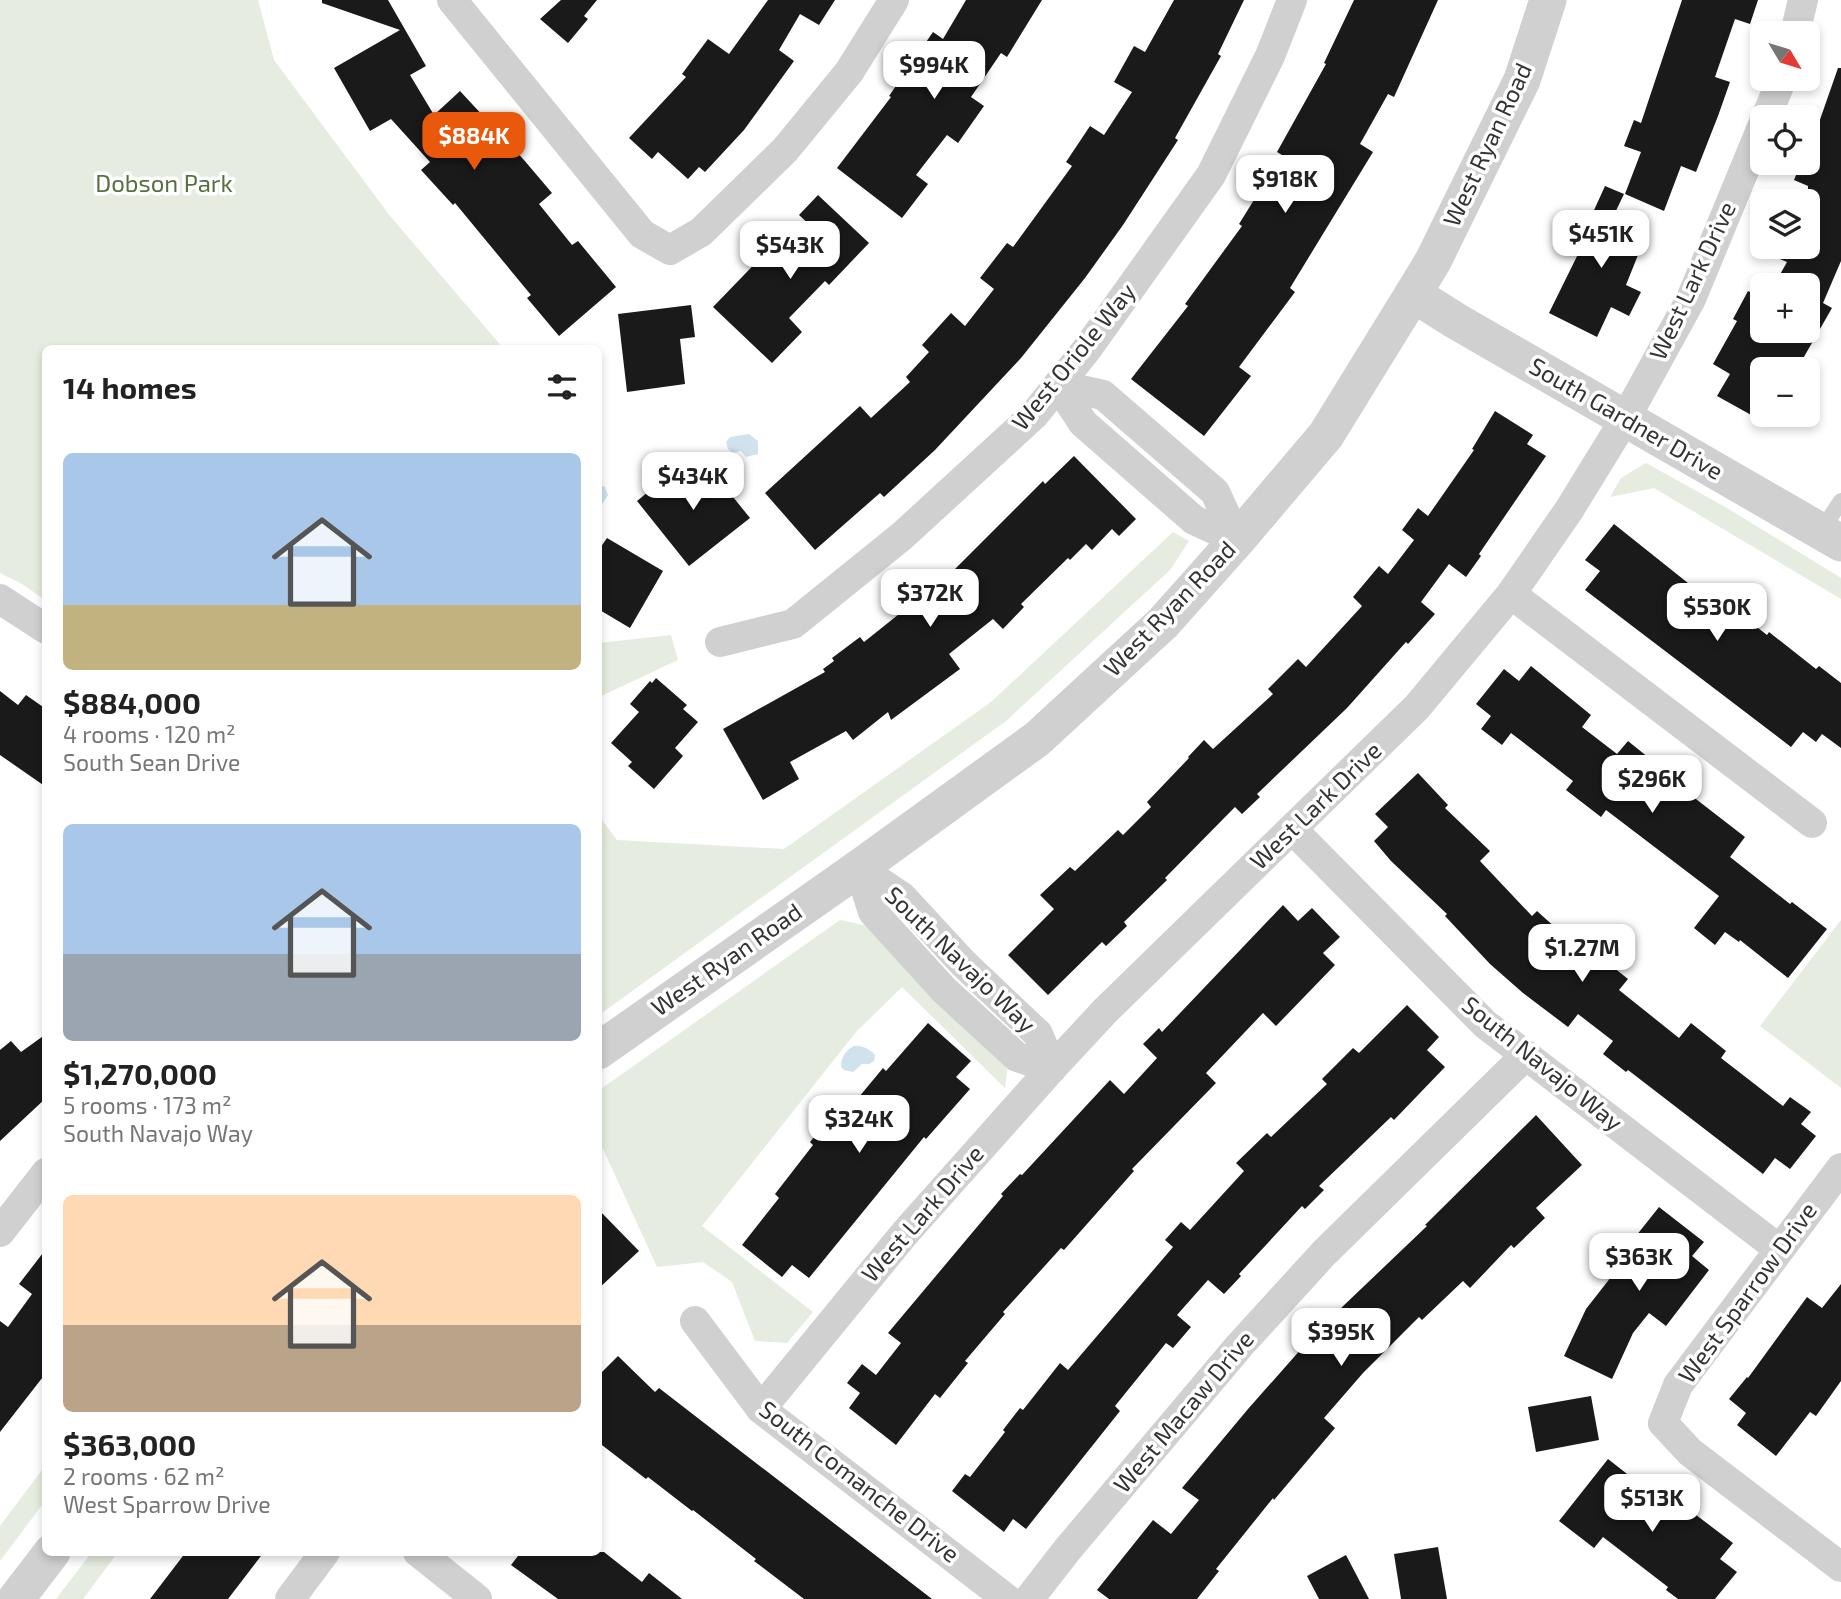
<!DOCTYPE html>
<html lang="en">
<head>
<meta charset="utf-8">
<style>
  body { margin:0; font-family:"Exo 2",sans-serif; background:#f2f2f2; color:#222; height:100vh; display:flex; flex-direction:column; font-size:26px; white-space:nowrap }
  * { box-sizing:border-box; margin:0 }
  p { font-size:23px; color:#767676 }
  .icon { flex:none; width:38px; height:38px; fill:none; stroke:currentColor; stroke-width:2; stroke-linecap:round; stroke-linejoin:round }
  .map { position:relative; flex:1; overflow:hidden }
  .sheet { position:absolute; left:42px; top:345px; width:560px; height:1211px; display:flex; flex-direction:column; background:#fff; border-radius:10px; box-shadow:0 4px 10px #0003 }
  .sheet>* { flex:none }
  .needle { width:46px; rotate:128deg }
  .fabs { position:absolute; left:1750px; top:21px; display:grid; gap:14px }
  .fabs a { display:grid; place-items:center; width:70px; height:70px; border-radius:10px; background:#fff; box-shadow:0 4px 10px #0003; font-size:35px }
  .price { position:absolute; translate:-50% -60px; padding:0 16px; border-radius:14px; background:#fff; color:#222; font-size:23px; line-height:46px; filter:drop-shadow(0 2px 4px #0008) }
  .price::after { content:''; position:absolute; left:50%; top:42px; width:21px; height:16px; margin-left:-10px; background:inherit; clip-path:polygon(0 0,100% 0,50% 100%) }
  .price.current { background:#ea580c; color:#fff }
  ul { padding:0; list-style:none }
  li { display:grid; align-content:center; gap:14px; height:371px; padding:0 21px }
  li span { display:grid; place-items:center; height:217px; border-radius:10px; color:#555 }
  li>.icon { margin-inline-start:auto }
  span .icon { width:126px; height:126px; fill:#fffc; stroke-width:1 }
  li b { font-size:30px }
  h2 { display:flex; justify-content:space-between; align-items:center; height:84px; padding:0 21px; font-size:30px }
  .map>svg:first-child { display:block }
  .green { fill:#e6ecdf }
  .water { fill:#cfe2ee }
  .building { fill:#1a1a1a }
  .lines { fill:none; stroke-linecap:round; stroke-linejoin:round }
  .service { stroke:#d0d0d0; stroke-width:16 }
  .minor { stroke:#d0d0d0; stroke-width:30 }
  .tertiary { stroke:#d0d0d0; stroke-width:37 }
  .labels { text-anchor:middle; stroke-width:7; stroke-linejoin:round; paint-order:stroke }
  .street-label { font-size:24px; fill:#333; stroke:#fff }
  .park-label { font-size:24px; fill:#56703f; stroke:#fff }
</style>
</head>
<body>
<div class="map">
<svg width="1841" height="1599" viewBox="0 0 1841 1599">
  <rect width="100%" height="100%" fill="#fff"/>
  <g class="green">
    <path d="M0,0h258l16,60 116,156 113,132h-457l-1,252 -23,-16 -22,-11z"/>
    <path d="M1646,463l81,45 114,70v21l-187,-111 -44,9 11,-19z"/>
    <path d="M1173,532l16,9 -19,29 -164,151 -407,294v-199l18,24 167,9 207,-147z"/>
    <path d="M671,635l7,25 -79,37v-54z"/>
    <path d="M840,920l33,7 135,137 -3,24 -103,-101 -46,45 -154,194 111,86 -26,31 -32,-2 -23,-59 -29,-20 -46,5 -58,-127 -1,-49z"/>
    <path d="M1841,920v168l-81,-62z"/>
    <path d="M45,1466v35l-45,60v-35z"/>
    <path d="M92,1552h26l-35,47h-27z"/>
  </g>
  <g class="water">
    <path d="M749,434l9,7v13l-12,3 -5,-6 -8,2 -5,-4 -2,-7 4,-5z"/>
    <path d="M599,477l3,2 -2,6 5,2 3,8 -7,11v10l-2,2z"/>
    <path d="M854,1046c7,-1 16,3 21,9l-1,6 -5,3h-7l-9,8 -9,-2 -3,-3c0,-10 5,-17 13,-21z"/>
  </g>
  <g class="building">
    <path d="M322,0h66l38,66 -16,9 24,40 26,-24 64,69 28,33 -13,11 33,41 6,-4 38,46 -57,49 -32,-38 4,-3 -76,-92 -2,2 -32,-35 9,-8 -39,-43 -21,12 -36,-63 66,-38 -78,-27z"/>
    <path d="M561,0h36l-13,16 4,3 -20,24 -28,-24z"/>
    <path d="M768,0h67l-16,25 -19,-11 -21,36 15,11 -50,69 -39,42 -6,-5 -11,12 -30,-27 -6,7 -23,-21 57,-61 -4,-3 26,-35 21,15z"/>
    <path d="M966,0h76l-35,57 -6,-4 -30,44 13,9 -26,37 -11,-8 -31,40 12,9 -26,34 -65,-50 54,-71 -2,-1 44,-64 10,7z"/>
    <path d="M1174,0h70l-26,54 3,2 -46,82 3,2 -55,85 -38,53 -64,80 -86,92 -51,47 -4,-4 -65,57 -50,-57 95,-87 11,12 39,-36 -4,-5 23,-25 -7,-7 29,-32 14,13 29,-37 -14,-11 27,-35 6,4 59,-81 -6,-4 24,-36 14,9 28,-43 -18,-10 20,-36 11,6z"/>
    <path d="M1354,0h84l-44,97 -6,-3 -28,50 13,8 -83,136 5,4 -56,75 12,9 -47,60 -73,-57 57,-73 -3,-2 57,-78 -3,-2 43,-69 -5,-3 49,-88 -2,-1z"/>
    <path d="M1682,0h76l-8,24 -15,-5 -20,58 15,5 -12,34 -22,56 -15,-6 -17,45 -39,-17 16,-42 -17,-6 10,-26 7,3z"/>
    <path d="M1838,68h3v193l-18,42 9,5 -35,61h-35v52l-45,-25 13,-22 -17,-10 24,-43 -4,-2 15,-28 14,7v33h46v-46h-34l13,-23 -37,-15h58v-61l-14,-6 7,-17h7v-9z"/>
    <path d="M1605,186l19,8 -11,23 33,18 -20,50 15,7 -12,24 -18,-9 -14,30 -48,-24 35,-71 -4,-1z"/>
    <path d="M818,195l51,48 -40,42 -4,-4 -36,37 13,14 -30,31 -59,-56 55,-57 11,11 33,-34 -13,-12z"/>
    <path d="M691,305l4,32 -15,2 5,45 -58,8 -9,-78z"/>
    <path d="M1495,411l38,24 -6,9 19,12 -67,98 2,2 -15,21 -17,-13 -28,38 14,12 -27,30 -2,-2 -59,66 -90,86 3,3 -18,17 -7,-7 -70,71 2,2 -43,42 3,4 -21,20 -4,-4 -54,53 -40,-40 46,-46 -14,-14 30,-28 5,4 43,-41 5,5 28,-28 -4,-5 42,-44 -1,-1 16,-17 9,9 60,-55 -5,-5 30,-30 8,8 56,-61 -9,-9 26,-31 9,8 26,-34 -12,-10 16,-22 10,8 46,-66 -2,-1z"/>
    <path d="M1074,456l62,63 -17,17 -7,-7 -20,21 -6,-6 -16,16 -2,-2 -47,46 3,3 -21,22 -10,-10 -44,35 11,15 -69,51 -3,-8 -35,28 -7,-9 -56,31 9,17 -36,21 -40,-71 102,-57 -2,-3 11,-8 -2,-3 28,-21 4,5 89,-71 90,-90 2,3z"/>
    <path d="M708,466l42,52 -61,48 -52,-65 39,-32 11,13z"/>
    <path d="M1614,524l99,79 9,-12 17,14 -4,5 32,25 2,-3 47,37 3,-3 22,17v65l-19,-14 -6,8 -13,-10 -12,15 -206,-157 15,-19 -15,-11z"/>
    <path d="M607,538l56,33 -33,57 -32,-19v-58z"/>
    <path d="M1531,666l60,49 -9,12 35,27 11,-13 57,46 -2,2 62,48 -15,20 60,47 2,-2 35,27 -39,49 -48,-38 -1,2 -14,-10 -10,13 -21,-17 25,-32 -113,-86 -5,7 -35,-27 7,-9 -62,-48 -9,12 -21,-16 10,-13 -15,-12 28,-35 15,12z"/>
    <path d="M656,678l31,27 -4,4 15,13 -23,26 8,8 -29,33 -26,-23 4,-4 -21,-19 28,-31 -9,-8 20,-23 2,2z"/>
    <path d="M0,691l18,14 8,-10 20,14v78l-46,-32z"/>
    <path d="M1418,773l30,32 -3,3 45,43 -10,10 52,55 5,-5 51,46 5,-6 35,28 -9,11 60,48 12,-15 35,28 -5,7 62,48 7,-9 21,15 -10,12 15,12 -26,33 -15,-11 -12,16 -135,-104 -2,2 -23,-18 10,-13 -35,-27 -10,13 -45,-34 -33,-29 -45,-48 2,-2 -56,-53 -17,-20 14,-14 -13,-13z"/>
    <path d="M1283,905l15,16 14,-13 28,29 -17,16 12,12 -59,61 -13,-13 -57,60 10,10 -84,86 2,2 -70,79 -3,-2 -58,64 2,2 -40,47 3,2 -28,35 -5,-4 -39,51 -47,-37 11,-15 -13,-10 15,-19 14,11 25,-32 -13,-10 115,-137 -2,-2 19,-20 2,1 88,-95 14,14 33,-36 -14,-14 16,-16 3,4z"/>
    <path d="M1407,1005l32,32 -12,13 18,17 -51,53 -3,-3 -72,69 5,4 -19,19 -3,-3 -63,68 2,2 -17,18 -16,-14 -31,35 14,12 -18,21 -7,-5 -51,63 5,5 -94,118 -13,-10 -9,13 -52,-41 13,-17 5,3 35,-45 -2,-2 17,-22 3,2 37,-47 8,7 105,-123 -8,-7 16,-18 9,8 54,-59 -8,-8 31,-30 4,4 56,-53 -5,-5 31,-31 6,5z"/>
    <path d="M928,1023l43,38 -15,16 14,12 -44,50 -2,-2 -115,141 -17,-13 -10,12 -40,-32 37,-47 -4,-4 38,-49 -3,-3 27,-33 7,6 39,-47 3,3z"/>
    <path d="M46,1034v64l-46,43v-91l11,-9 10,11z"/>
    <path d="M1536,1115l46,50 -46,43 9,10 -31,30 -3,-3 -41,43 -7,-7 -41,39 -3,-3 -56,56 -39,45 11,10 -61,72 -1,-2 -57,71 3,2 -22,28h-88l-12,-9 56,-70 18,14 28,-34 -17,-12 66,-79 69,-78 110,-105 -2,-1z"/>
    <path d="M1659,1207l45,35 -12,14 17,14 -43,56 -17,-13 -16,20 -21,46 -48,-23 22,-47 50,-64 -4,-4z"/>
    <path d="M598,1209l41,42 -41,38z"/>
    <path d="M46,1249v124l-46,59v-111l8,6 24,-33 -13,-10z"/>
    <path d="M1841,1284v97l-25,35 -6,-4 -34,44 -39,-31 9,-12 -17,-14 18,-22 1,1 59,-81 15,11z"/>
    <path d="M618,1356l37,36 4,-4 273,211h-128l-50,-38 2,-2 -63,-49 -1,1 -44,-34 -2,2 -48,-37v-66z"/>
    <path d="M1591,1396l8,44 -63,12 -8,-45z"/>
    <path d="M1608,1459l65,51 6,-8 54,41 -13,16 17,13 -22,27h-37l-12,-9 2,-3 -65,-50 -9,11 -35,-27z"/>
    <path d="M1438,1547l9,52h-46l-7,-45z"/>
    <path d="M186,1552h78l-36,47h-78z"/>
    <path d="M521,1552h83l38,30 7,-9 33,26h-124l-47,-34z"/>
    <path d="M1346,1555l23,44h-50l-12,-23z"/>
  </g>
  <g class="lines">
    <path class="service" d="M1821,531l20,-30"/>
    <g class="minor">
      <path d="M452,0l190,234 28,16 31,-18 84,-82 64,-78 45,-72"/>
      <path d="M1795,33l8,-33"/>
      <path d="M1766,117l16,-38"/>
      <path d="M1058,385l45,10 112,97 22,48"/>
      <path d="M1058,385l25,38 111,97 43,20"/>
      <path d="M1511,594l301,229"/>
      <path d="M0,599l46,30"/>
      <path d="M720,642l73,-18 109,-88 132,-121 53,-66 124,-174 59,-119 22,-56"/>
      <path d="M1292,829l193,195 294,225"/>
      <path d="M859,868l14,44 71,78 73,67 35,11"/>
      <path d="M859,868l43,29 61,66 75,71 14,34"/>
      <path d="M1841,1168l-163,217 -15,38 27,29 151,115"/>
      <path d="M0,1232l46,-59"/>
      <path d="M695,1321l66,88 246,190"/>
      <path d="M761,1409l144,-176 147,-165 53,-57 312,-304 94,-113 58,-84 56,-91 66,-120 71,-172"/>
      <path d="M418,1552l59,47"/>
      <path d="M290,1599l35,-47"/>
      <path d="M1029,1599l38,-49 173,-205 84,-92 202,-198"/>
    </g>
    <g class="tertiary">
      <path d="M1413,294l43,27 385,222"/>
      <path d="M598,1051l261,-183 178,-129 126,-116 74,-83 89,-105 87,-141 20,-33 89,-181 26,-80"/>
      <path d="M16,1599l36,-47"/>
    </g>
  </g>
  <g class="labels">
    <g class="street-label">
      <text transform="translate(1488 145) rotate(-65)" y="8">West Ryan Road</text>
      <text transform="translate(1693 281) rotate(-65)" y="8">West Lark Drive</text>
      <text transform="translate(1074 357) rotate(-51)" y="8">West Oriole Way</text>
      <text transform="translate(1626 419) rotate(30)" y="8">South Gardner Drive</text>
      <text transform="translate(1170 609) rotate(-46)" y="8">West Ryan Road</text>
      <text transform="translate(1316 806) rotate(-44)" y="8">West Lark Drive</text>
      <text transform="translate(727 960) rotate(-35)" y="8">West Ryan Road</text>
      <text transform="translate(960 960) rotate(44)" y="8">South Navajo Way</text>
      <text transform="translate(1542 1064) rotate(39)" y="8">South Navajo Way</text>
      <text transform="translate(923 1214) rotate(-49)" y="8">West Lark Drive</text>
      <text transform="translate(1748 1293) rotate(-54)" y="8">West Sparrow Drive</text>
      <text transform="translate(1184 1412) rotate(-50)" y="8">West Macaw Drive</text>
      <text transform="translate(859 1482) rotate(38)" y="8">South Comanche Drive</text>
    </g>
    <g class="park-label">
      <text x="164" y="192">Dobson Park</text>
    </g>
  </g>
</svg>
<div class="fabs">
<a><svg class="needle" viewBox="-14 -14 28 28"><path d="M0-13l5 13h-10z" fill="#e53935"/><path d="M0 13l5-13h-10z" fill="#767676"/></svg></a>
<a><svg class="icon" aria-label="locate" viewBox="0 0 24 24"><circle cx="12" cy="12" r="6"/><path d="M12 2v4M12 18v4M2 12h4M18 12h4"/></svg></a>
<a><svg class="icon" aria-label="layers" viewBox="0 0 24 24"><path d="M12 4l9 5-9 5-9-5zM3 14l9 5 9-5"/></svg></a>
<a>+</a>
<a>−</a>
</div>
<b class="price" style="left:934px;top:101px">$994K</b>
<b class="price current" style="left:474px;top:172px">$884K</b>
<b class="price" style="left:1285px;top:215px">$918K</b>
<b class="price" style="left:1601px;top:270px">$451K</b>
<b class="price" style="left:790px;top:281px">$543K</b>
<b class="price" style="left:693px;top:512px">$434K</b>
<b class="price" style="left:930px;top:629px">$372K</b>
<b class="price" style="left:1717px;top:643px">$530K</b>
<b class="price" style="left:1652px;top:815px">$296K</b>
<b class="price" style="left:1582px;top:984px">$1.27M</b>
<b class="price" style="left:859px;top:1155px">$324K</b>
<b class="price" style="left:1639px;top:1293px">$363K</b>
<b class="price" style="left:1341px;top:1368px">$395K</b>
<b class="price" style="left:1652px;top:1534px">$513K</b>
<section class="sheet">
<h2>14 homes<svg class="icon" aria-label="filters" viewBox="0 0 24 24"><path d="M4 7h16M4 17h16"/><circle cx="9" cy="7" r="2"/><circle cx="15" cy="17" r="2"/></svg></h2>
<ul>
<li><span style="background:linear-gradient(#a9c7e8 70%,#c2b280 0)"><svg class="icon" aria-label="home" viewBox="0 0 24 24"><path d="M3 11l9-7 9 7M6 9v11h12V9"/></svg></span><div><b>$884,000</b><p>4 rooms · 120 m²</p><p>South Sean Drive</p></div></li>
<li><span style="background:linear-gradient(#a9c7e8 60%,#9aa5b1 0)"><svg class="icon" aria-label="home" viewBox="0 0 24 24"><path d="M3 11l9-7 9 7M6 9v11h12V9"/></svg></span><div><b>$1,270,000</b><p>5 rooms · 173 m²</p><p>South Navajo Way</p></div></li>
<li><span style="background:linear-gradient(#ffd9b3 60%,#b9a48a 0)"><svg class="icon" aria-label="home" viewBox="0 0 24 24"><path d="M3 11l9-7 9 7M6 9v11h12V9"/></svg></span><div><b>$363,000</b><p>2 rooms · 62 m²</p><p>West Sparrow Drive</p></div></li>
</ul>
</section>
</div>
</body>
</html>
